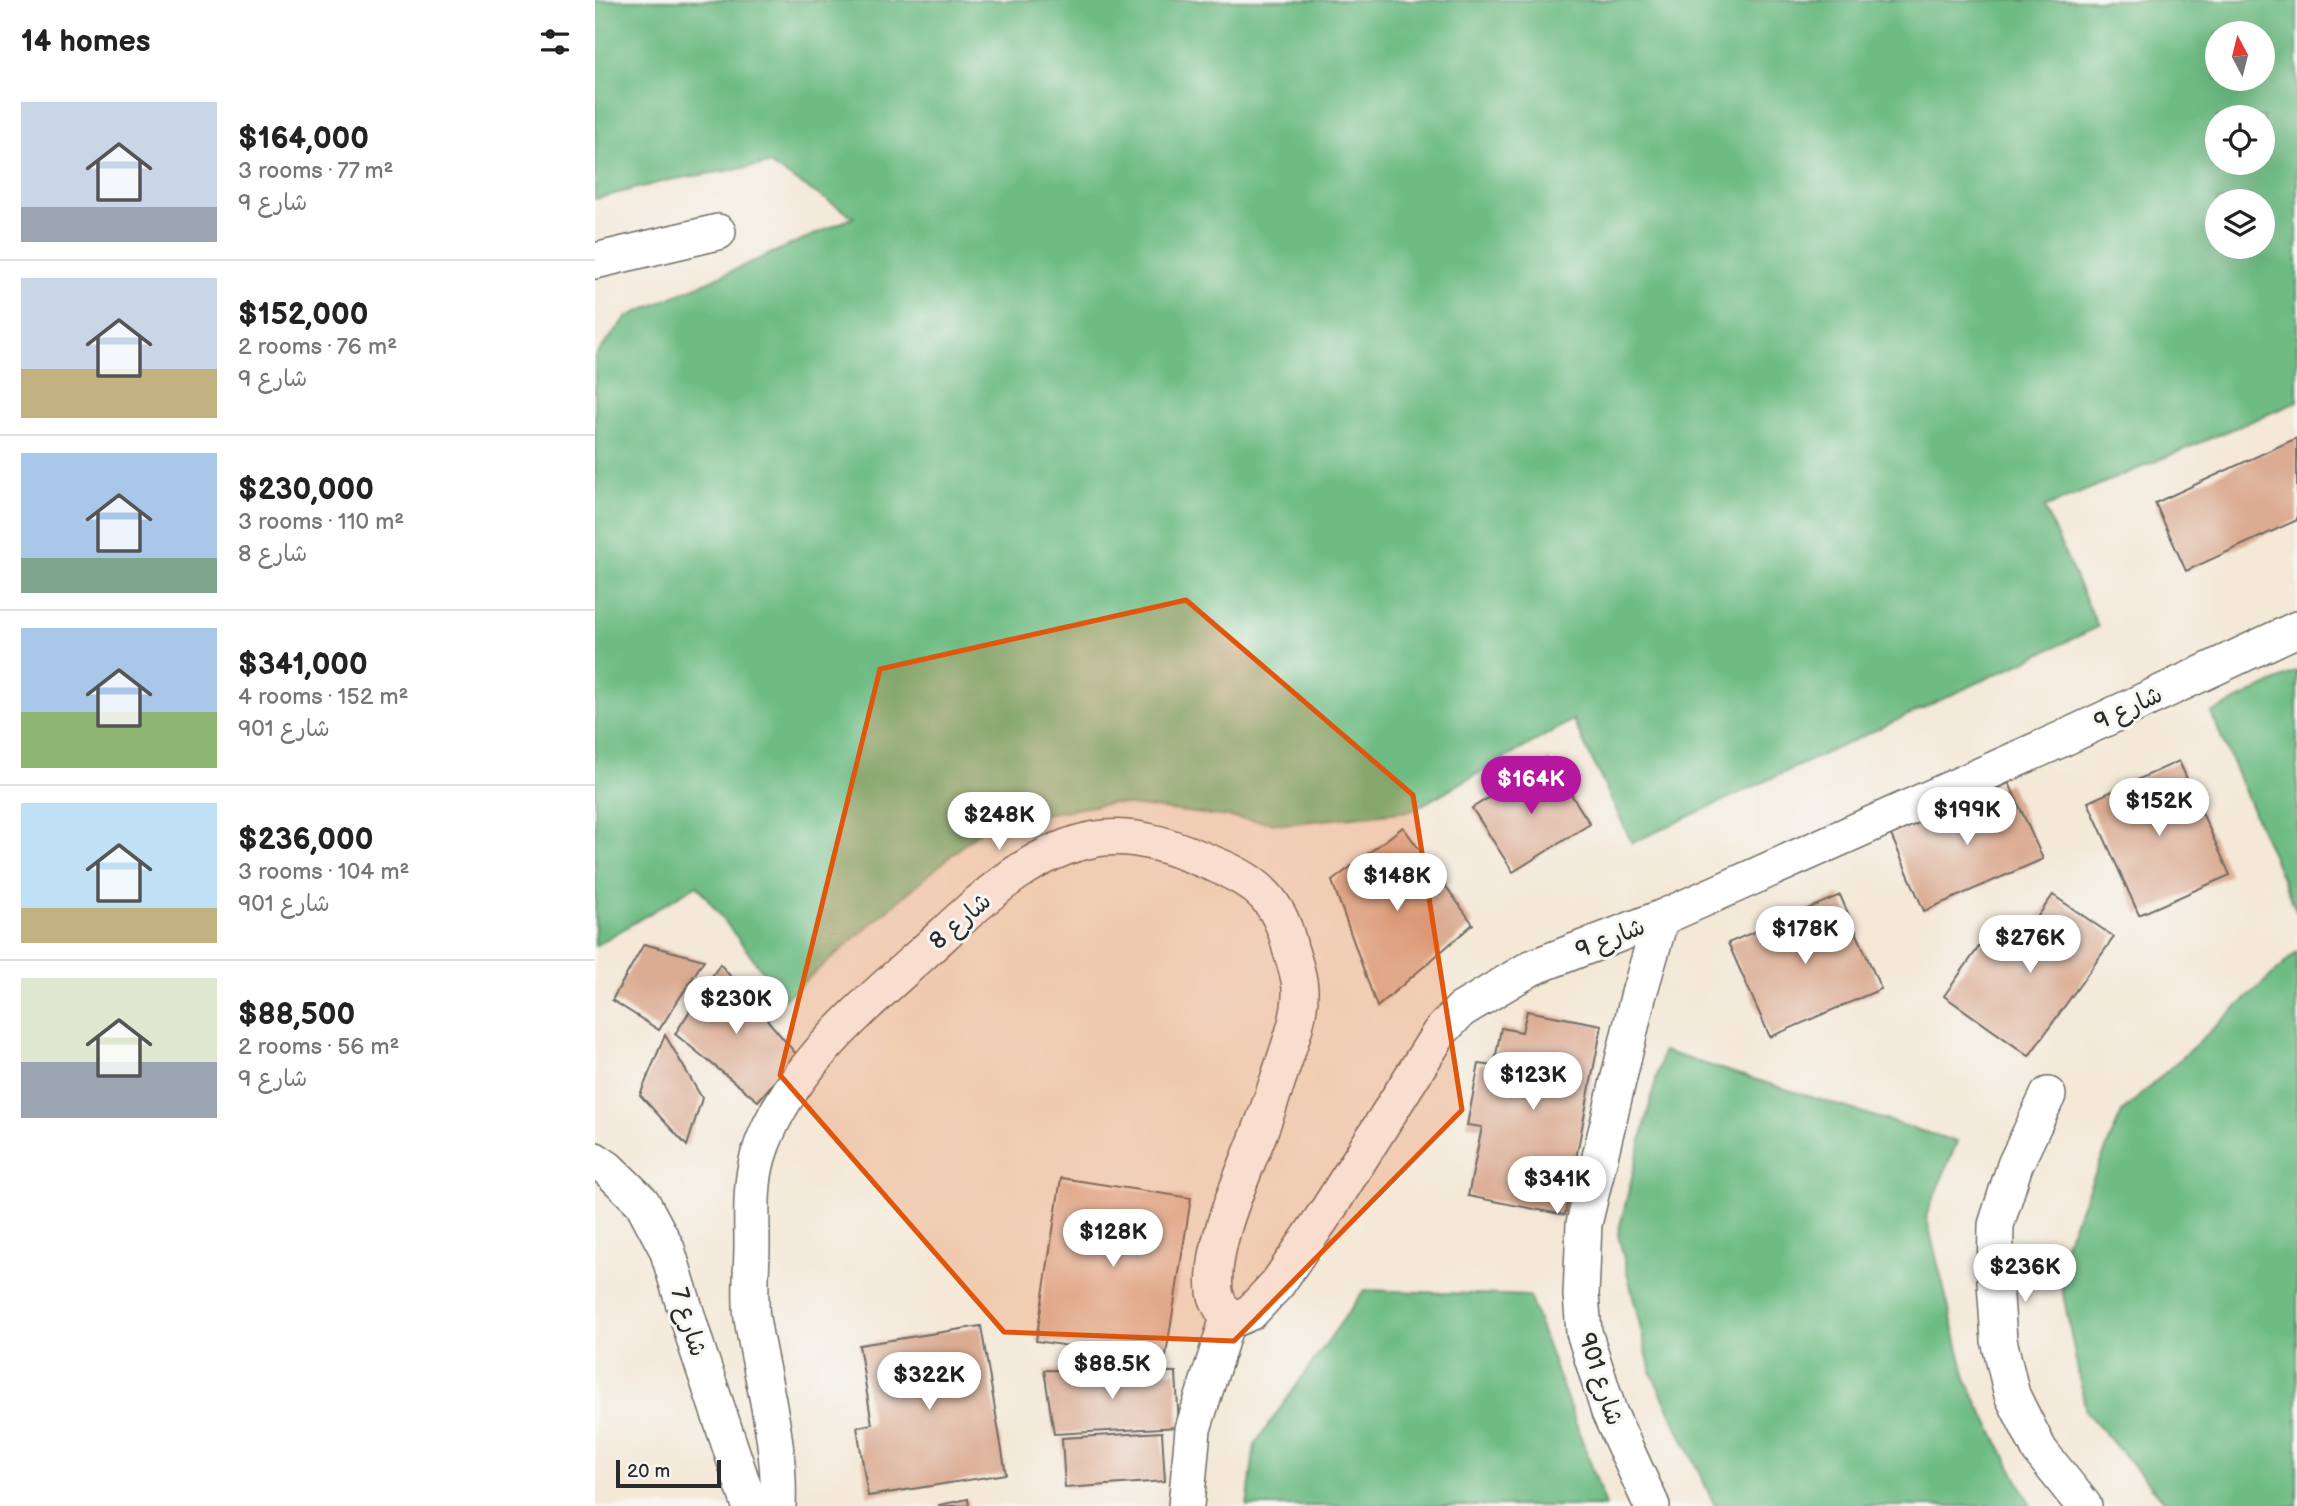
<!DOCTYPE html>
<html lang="en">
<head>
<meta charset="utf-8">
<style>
  body { margin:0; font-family:"Balsamiq Sans","Playpen Sans Arabic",sans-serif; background:#f6f6f6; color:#222; height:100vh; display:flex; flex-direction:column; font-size:26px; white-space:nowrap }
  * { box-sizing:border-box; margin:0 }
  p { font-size:23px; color:#767676 }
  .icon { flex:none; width:38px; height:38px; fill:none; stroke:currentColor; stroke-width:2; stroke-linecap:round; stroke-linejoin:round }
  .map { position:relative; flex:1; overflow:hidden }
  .drawer { display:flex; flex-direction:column; background:#fff; width:595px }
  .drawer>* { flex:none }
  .needle { width:46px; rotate:353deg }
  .controls { position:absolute; left:1610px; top:21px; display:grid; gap:14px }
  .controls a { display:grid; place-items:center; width:70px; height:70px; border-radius:50%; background:#fff; box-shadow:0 7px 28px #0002; font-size:35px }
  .scale { position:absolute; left:21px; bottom:18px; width:105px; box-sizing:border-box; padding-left:7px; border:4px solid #2b2b2b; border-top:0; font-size:19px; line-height:24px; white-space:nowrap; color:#2b2b2b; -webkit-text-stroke:5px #f6f6f2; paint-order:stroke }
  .price { position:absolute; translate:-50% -60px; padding:0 16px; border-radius:24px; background:#fff; color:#222; font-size:23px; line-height:46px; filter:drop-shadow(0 2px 4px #0008) }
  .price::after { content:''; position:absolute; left:50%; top:42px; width:21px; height:16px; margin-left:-10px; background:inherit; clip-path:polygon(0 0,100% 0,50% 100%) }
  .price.current { background:#b5179e; color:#fff }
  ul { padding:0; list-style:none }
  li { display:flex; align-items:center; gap:21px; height:175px; padding:0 21px }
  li+li { border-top:2px solid #e0e0e0 }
  li span { display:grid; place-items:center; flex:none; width:196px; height:140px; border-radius:0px; color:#555 }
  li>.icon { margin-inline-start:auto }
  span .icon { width:84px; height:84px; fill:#fffc; stroke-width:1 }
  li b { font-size:30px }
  h2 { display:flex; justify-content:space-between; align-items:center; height:84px; padding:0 21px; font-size:30px }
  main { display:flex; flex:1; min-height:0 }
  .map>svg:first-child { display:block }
  .forest { fill:#6ebc84; stroke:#4c7458; stroke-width:2; fill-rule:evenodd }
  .building { fill:#dbab92 }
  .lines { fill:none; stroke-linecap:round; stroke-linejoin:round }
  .street-casing { stroke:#716d67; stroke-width:38 }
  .street { stroke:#fff; stroke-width:35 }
  .marked { fill:#df570e; fill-opacity:0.2; stroke:#df570e; stroke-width:5; stroke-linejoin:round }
  .labels { text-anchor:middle; stroke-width:6; stroke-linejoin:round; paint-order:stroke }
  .street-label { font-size:24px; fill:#2b2b2b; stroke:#f6f6f2 }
</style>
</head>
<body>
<main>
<section class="drawer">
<h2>14 homes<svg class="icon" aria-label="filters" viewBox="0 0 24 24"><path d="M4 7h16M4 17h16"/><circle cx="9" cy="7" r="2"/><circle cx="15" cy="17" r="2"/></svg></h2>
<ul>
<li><span style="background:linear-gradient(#c9d6e8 75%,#9aa5b1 0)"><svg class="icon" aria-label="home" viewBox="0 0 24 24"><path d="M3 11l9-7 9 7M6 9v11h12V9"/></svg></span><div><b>$164,000</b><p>3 rooms · 77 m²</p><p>شارع 9</p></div></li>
<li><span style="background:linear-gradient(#c9d6e8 65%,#c2b280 0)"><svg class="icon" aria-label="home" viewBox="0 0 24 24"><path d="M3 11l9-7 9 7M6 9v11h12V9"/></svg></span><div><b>$152,000</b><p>2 rooms · 76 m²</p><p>شارع 9</p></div></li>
<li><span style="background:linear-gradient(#a9c7e8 75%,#7fa58c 0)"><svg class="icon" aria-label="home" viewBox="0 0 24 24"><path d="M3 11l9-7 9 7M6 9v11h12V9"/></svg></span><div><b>$230,000</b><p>3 rooms · 110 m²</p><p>شارع 8</p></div></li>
<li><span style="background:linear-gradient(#a9c7e8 60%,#8fb573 0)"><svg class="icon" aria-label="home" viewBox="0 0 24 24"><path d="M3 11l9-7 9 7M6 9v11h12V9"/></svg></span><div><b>$341,000</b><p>4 rooms · 152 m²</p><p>شارع 901</p></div></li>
<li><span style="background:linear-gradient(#bfe0f5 75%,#c2b280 0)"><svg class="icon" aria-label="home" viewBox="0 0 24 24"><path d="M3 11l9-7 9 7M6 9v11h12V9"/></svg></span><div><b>$236,000</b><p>3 rooms · 104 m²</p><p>شارع 901</p></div></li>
<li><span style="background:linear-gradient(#dfe7d0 60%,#9aa5b1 0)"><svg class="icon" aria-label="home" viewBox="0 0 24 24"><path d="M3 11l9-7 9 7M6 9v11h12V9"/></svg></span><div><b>$88,500</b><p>2 rooms · 56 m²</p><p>شارع 9</p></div></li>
</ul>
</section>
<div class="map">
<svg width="1702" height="1506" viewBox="0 0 1702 1506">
  <rect width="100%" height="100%" fill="#f6f6f2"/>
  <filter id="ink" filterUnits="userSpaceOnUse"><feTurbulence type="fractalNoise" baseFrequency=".0143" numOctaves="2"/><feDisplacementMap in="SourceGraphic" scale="14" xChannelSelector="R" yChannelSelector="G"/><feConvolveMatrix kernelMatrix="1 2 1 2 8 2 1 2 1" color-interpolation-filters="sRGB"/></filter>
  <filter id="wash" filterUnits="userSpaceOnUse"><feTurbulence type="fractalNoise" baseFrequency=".00686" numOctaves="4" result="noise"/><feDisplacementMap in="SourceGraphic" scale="28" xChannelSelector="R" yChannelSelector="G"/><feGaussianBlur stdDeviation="1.57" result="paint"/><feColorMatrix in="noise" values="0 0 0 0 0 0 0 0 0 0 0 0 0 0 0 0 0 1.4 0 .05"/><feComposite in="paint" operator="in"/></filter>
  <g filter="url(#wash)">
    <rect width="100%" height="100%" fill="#f4e8d7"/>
    <g class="forest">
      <path d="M0,0h1702v402l-253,106 54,119 -466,216 -59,-123 -162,91 -126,13 -173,-21 -123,20 -205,176 -87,-114 -102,61v-590l32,-39 227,-100 -85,-53 -100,16 -74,19zM1668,33v46h-46v-46zM1668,117v46h-46v-46zM1668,201v46h-46v-46z"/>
      <path d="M1702,671v242l-86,-200z"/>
      <path d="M1702,952v554h-128l-83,-94 -29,-150 65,-150z"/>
      <path d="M1068,1051l294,91 -31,74 41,166 64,124h-316l-64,-134 -33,-138z"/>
      <path d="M769,1290l165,6 77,210h-359l8,-62z"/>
    </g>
    <g id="blocks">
      <g class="building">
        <path d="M1702,438v82l-111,51 -31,-68z"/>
        <path d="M954,760l41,64 -77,48 -41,-64z"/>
        <path d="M1584,761l51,114 -91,40 -51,-113z"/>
        <path d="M1414,783l34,76 -119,52 -33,-76z"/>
        <path d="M808,827l70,97 -96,83 -45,-126z"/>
        <path d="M1245,895l41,94 -111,48 -42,-94z"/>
        <path d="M1458,895l61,42 -85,119 -85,-60 47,-66 24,18z"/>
        <path d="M49,944l60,16 -45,70 -47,-30z"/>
        <path d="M125,964l77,91 -39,46 -83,-67z"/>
        <path d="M932,1011l75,14 -37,190 -97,-19 14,-69 -15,-2 12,-61 15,2 7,-38 21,4z"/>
        <path d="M70,1035l37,63 -15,48 -47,-51z"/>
        <path d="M466,1178l130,20 -26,163 -129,-20z"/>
        <path d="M386,1326l25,148 -138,22 -11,-69 15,-3 -13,-79z"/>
        <path d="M449,1370l132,2 3,55 -125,7z"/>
        <path d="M567,1432l3,49 -100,7 -3,-50z"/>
        <path d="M373,1499l1,7h-30v-1z"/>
      </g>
    </g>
  </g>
  <g filter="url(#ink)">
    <use href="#blocks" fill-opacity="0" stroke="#716d67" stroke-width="2"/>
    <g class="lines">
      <defs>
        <g id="street">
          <path d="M0,261l123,-29"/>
          <path d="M1453,1095l-33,70 -19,60 -1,57 4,58 13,55 28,56 44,55"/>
          <path d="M0,1160l12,8 35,34 25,47 30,99 53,158"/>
          <path d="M633,1318h9l14,-6 27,-29 51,-75 111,-176 21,-22 70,-42 130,-50 401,-179 235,-110"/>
          <path d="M183,1506c3,-65 -16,-125 -26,-188 -3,-24 0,-50 0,-74 0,-28 -2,-59 6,-87 25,-83 102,-147 164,-203 51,-46 104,-103 174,-115 42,-7 82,10 120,26 42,17 64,37 74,83 4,13 10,29 10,42 1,24 -9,50 -16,72 -8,23 -15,46 -24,69 -17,45 -50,112 -45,161 2,10 7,18 13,26"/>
          <path d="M591,1506l7,-77 35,-111"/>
          <path d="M1057,1506l-43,-94 -25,-80 -3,-37 3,-71 54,-227 23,-79"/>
        </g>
      </defs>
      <use href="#street" class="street-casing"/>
      <use href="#street" class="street"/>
    </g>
  </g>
  <path class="marked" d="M591,600l227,195 49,315 -228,231 -230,-9 -224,-257 100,-406z"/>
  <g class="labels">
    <g class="street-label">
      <text transform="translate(1533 708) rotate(-25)" y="8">شارع 9</text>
      <text transform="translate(365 921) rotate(-41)" y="8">شارع 8</text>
      <text transform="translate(1015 938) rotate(-21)" y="8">شارع 9</text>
      <text transform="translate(94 1322) rotate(73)" y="8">شارع 7</text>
      <text transform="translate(1006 1379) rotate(72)" y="8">شارع 901</text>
    </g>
  </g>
</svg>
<div class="controls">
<a><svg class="needle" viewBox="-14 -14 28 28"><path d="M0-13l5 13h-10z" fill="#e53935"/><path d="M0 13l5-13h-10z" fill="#767676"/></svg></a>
<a><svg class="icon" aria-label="locate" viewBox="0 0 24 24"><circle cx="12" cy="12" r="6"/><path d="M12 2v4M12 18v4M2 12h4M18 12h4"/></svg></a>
<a><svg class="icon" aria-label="layers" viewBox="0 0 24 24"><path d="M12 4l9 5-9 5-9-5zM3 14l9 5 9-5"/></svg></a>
</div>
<div class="scale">20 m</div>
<b class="price current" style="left:936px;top:816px">$164K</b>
<b class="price" style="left:1564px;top:838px">$152K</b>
<b class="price" style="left:1372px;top:847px">$199K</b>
<b class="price" style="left:404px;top:852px">$248K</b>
<b class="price" style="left:802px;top:913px">$148K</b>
<b class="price" style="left:1210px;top:966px">$178K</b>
<b class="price" style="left:1435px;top:975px">$276K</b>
<b class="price" style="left:141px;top:1036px">$230K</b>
<b class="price" style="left:938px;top:1112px">$123K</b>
<b class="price" style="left:962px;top:1216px">$341K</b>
<b class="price" style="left:518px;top:1269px">$128K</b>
<b class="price" style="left:1430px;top:1304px">$236K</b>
<b class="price" style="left:517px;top:1401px">$88.5K</b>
<b class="price" style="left:334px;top:1412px">$322K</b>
</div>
</main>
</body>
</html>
